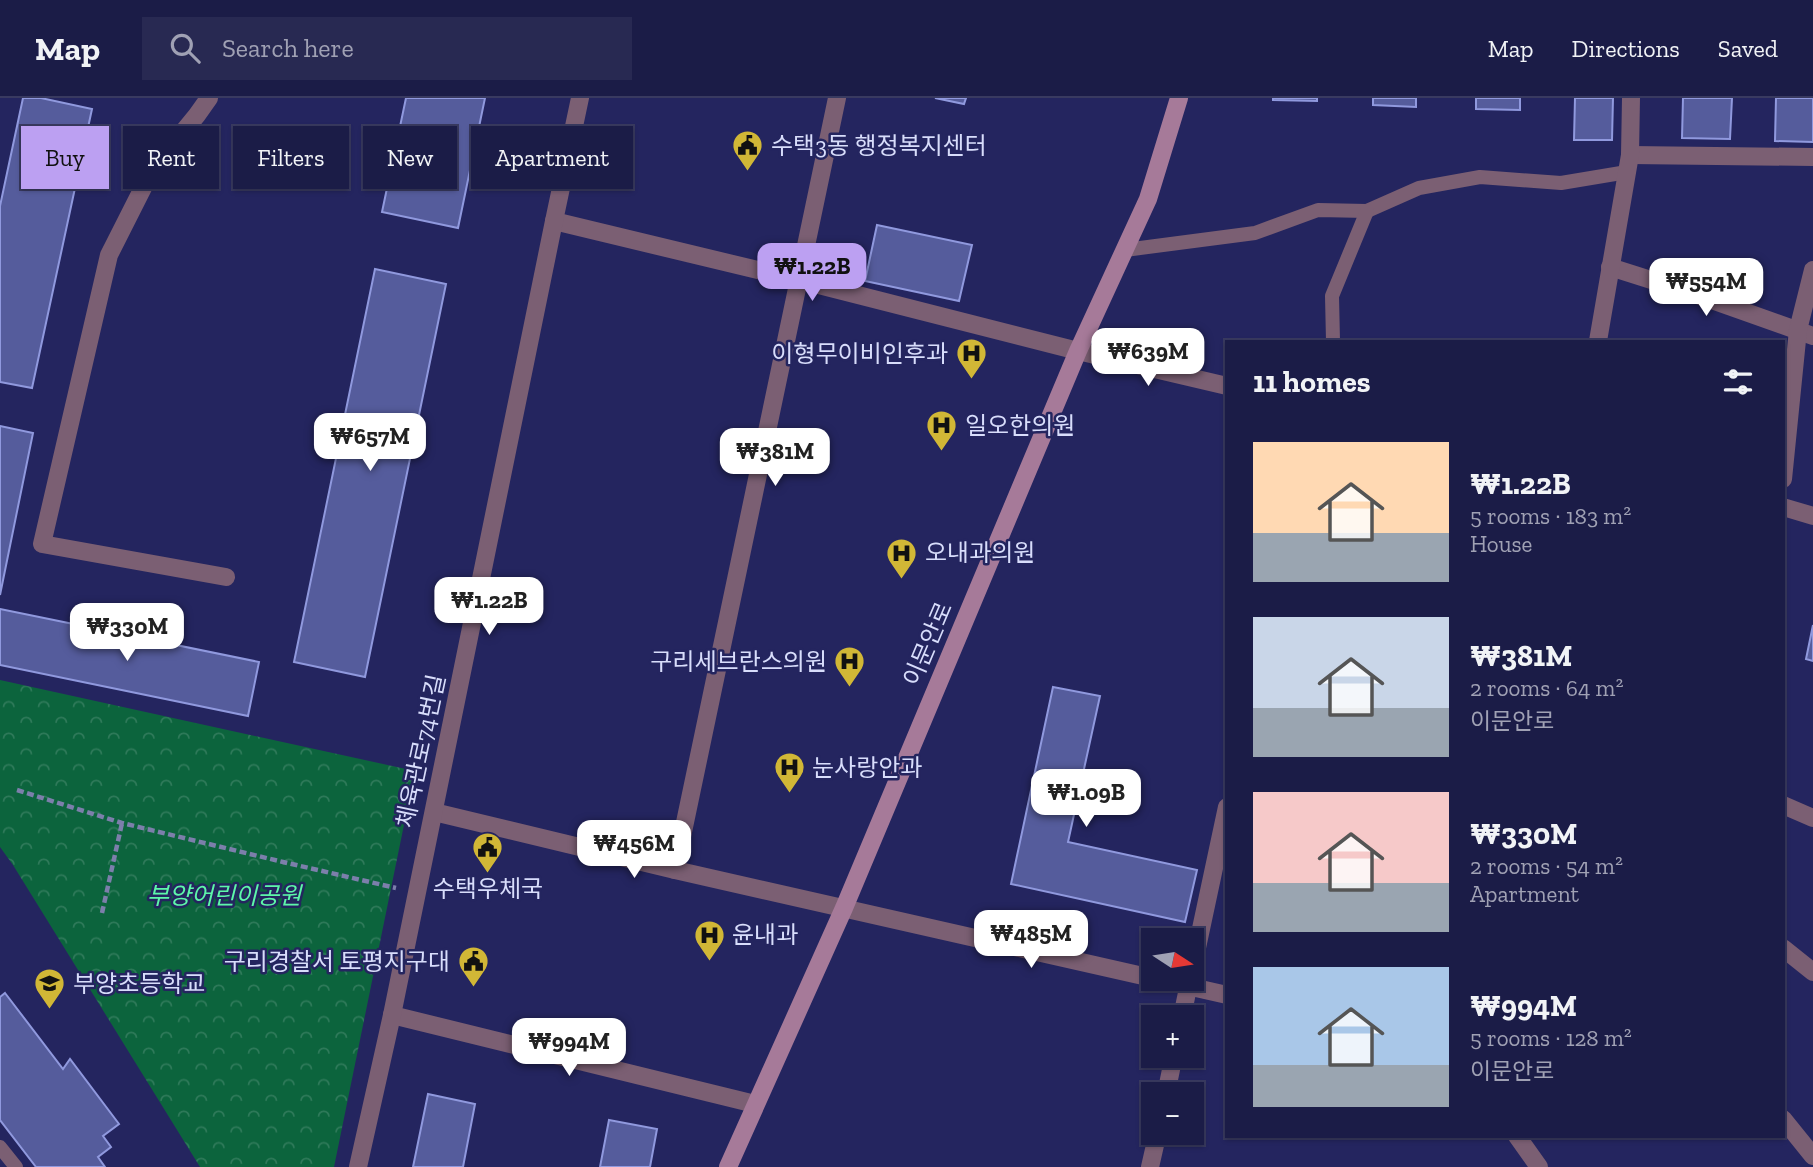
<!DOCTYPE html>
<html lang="en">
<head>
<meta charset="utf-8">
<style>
  body { margin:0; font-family:"Zilla Slab","Noto Sans KR",serif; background:#282952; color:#f1f3f6; height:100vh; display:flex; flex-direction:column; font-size:26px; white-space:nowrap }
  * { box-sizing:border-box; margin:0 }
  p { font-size:23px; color:#a0a1b4 }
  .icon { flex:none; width:38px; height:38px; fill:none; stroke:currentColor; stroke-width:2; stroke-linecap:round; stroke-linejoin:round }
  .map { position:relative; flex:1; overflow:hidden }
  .side { position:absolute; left:1225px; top:242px; width:560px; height:798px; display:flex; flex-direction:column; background:#1b1c47; border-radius:0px; box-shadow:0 2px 5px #0004,0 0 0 2px #393a60 }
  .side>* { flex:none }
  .top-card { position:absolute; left:21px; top:28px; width:665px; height:63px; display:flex; gap:14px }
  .needle { width:46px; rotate:102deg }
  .fabs { position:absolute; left:1141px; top:830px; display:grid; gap:14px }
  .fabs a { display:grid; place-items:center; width:63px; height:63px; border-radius:0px; background:#1b1c47; box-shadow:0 2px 5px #0004,0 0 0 2px #393a60; font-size:35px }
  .price { position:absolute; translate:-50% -60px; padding:0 16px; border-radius:14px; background:#fff; color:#222; font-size:23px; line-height:46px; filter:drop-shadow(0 2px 4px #0008) }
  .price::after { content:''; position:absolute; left:50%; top:42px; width:21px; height:16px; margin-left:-10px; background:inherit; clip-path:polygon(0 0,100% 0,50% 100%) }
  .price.current { background:#bca0f2; color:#111 }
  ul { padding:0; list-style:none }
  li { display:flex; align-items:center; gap:21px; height:175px; padding:0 28px }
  li span { display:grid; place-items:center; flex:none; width:196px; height:140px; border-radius:0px; color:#555 }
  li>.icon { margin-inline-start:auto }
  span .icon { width:84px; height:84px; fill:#fffc; stroke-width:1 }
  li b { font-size:30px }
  h2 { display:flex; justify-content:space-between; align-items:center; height:84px; padding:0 28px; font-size:30px }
  .pill { padding:0 24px; border-radius:0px; background:#1b1c47; box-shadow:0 2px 5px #0004,0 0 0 2px #393a60; font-size:24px; line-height:63px }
  .pill.current { background:#bca0f2; color:#111 }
  header { display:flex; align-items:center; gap:42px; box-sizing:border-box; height:98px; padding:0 35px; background:#1b1c47; border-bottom:2px solid #393a60 }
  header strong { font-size:33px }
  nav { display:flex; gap:38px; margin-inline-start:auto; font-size:24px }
  .search { width:490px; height:63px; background:#282952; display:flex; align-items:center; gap:18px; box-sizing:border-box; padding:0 24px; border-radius:0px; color:#a0a1b4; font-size:26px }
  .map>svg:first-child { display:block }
  .park { fill:url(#park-crowns) }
  .building { fill:#555c9c; stroke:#9099de; stroke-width:2 }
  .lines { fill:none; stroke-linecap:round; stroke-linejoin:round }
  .path { stroke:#7c7fab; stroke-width:4.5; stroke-dasharray:7 3.5; stroke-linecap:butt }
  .lane { stroke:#7b5f73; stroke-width:14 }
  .street { stroke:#7b5f73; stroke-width:18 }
  .secondary { stroke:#a67a99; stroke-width:18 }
  .labels { text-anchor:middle; stroke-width:5; stroke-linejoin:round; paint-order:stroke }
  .poi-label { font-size:24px; fill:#d8ddfb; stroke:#24255f; text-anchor:start }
  .street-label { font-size:24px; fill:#d8ddfb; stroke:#24255f }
  .park-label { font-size:24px; font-style:italic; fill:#5df7a9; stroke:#24255f }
</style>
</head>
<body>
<header>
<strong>Map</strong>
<div class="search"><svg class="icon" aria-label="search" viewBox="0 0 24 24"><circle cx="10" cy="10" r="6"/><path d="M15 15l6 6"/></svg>Search here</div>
<nav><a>Map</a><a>Directions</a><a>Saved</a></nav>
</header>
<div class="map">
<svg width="1813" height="1069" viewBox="0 0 1813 1069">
  <defs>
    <pattern id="park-crowns" width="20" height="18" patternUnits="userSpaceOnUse" patternTransform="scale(1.75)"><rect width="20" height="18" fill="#0c643d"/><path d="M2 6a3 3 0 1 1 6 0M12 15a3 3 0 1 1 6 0" fill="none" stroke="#2f7a5a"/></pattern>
  </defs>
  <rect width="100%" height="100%" fill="#24255f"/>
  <path class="park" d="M0,582l415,91 -81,396h-134l-187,-302 -13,-18z"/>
  <g class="building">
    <path d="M23,0h18l51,11 -60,279 -32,-6v-176z"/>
    <path d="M406,0h79l-27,130 -76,-16z"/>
    <path d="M935,0h31l-2,6z"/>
    <path d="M1273,0h44v3l-44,-1z"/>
    <path d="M1373,0h43v9l-43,-2z"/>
    <path d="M1476,0h44v12l-44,-1z"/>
    <path d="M1575,0h38l-1,42h-38z"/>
    <path d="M1683,0h49l-2,41 -48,-1z"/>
    <path d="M1776,0h37v44l-38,-1z"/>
    <path d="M877,127l95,20 -13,56 -94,-20z"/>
    <path d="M375,171l71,15 -81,393 -71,-15z"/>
    <path d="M0,328l33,7 -33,162z"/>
    <path d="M0,511l259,53 -11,54 -248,-51z"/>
    <path d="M1813,527v36l-7,-2z"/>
    <path d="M1053,589l47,9 -32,146 129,28 -12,52 -174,-38z"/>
    <path d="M5,895l58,76 7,-10 49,65 -16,12 8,11 -13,10 7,10h-69l-36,-47v-123z"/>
    <path d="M428,996l47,10 -12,63h-50z"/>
    <path d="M609,1022l48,9 -7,38h-50z"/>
  </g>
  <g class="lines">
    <g class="path">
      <path d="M17,692l105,33 161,39 113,26"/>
      <path d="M102,815l20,-90"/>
    </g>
    <g class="lane">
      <path d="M1125,152l130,-17 63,-23 49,1 52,-23 61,-11 81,6 66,-11"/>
      <path d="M1333,243l-1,-45 35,-85"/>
      <path d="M0,1049l16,20"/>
    </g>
    <g class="street">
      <path d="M209,0l-12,17 -45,55 -43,85 -67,289 184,33"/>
      <path d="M1630,57l183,2"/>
      <path d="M554,123l245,59 279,71 149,35"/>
      <path d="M1610,169l82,26 121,43"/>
      <path d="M1598,243l32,-186 1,-57"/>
      <path d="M1783,381l15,-149 15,-60"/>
      <path d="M1783,409l30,9"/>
      <path d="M1783,707l30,13"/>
      <path d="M434,714l241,58 552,125"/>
      <path d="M675,772l162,-772"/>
      <path d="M1783,850l30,24"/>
      <path d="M1192,873l35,-164"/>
      <path d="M392,917l363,89"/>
      <path d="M1182,919l8,-39"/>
      <path d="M1166,996l8,-39"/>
      <path d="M1783,1021l30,37"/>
      <path d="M1517,1038l22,31"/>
      <path d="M358,1069l34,-152 162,-794 26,-123"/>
      <path d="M1150,1069l8,-35"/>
    </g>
    <path class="secondary" d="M728,1069l116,-259 234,-557 70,-152 31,-101"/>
  </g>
  <defs>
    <symbol id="civic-pin" viewBox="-11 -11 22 30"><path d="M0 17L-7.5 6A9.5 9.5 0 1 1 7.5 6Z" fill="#d1b736" stroke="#24255f"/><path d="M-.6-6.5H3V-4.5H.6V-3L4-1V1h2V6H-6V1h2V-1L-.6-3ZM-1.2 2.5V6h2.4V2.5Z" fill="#111"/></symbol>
    <symbol id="hospital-pin" viewBox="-11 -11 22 30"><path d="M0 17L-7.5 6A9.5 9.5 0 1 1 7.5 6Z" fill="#d1b736" stroke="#24255f"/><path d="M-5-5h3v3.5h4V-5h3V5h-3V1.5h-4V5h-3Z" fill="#111"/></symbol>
    <symbol id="school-pin" viewBox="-11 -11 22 30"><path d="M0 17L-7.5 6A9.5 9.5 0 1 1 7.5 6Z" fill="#d1b736" stroke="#24255f"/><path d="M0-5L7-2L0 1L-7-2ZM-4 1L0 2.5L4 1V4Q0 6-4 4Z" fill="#111"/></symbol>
  </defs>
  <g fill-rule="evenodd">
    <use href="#civic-pin" x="730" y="30" width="35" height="47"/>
    <use href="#hospital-pin" x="954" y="238" width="35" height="47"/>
    <use href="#hospital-pin" x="924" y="310" width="35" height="47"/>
    <use href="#hospital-pin" x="884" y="438" width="35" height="47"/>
    <use href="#hospital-pin" x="832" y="546" width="35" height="47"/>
    <use href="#hospital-pin" x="772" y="652" width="35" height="47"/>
    <use href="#civic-pin" x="470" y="732" width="35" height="47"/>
    <use href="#hospital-pin" x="692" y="820" width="35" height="47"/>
    <use href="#civic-pin" x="456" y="846" width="35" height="47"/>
    <use href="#school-pin" x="32" y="868" width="35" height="47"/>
  </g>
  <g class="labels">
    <g class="poi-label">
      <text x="771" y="56">수택3동 행정복지센터</text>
      <text x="948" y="264" text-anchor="end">이형무이비인후과</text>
      <text x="965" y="336">일오한의원</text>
      <text x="925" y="463">오내과의원</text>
      <text x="827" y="572" text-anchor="end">구리세브란스의원</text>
      <text x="812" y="678">눈사랑안과</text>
      <text x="488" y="799" text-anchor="middle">수택우체국</text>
      <text x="732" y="845">윤내과</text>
      <text x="450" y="872" text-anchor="end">구리경찰서 토평지구대</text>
      <text x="73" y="894">부양초등학교</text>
    </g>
    <g class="street-label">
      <text transform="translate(928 546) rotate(-67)" y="8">이문안로</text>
      <text transform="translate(421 653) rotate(-78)" y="8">체육관로74번길</text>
    </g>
    <g class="park-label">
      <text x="224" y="806">부양어린이공원</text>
    </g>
  </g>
</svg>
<div class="fabs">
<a><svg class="needle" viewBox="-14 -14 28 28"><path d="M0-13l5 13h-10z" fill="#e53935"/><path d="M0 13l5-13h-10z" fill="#a0a1b4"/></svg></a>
<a>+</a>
<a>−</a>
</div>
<b class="price current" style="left:812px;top:205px">₩1.22B</b>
<b class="price" style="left:1706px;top:220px">₩554M</b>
<b class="price" style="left:1148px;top:290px">₩639M</b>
<b class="price" style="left:370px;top:375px">₩657M</b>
<b class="price" style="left:775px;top:390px">₩381M</b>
<b class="price" style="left:489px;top:539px">₩1.22B</b>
<b class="price" style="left:127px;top:565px">₩330M</b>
<b class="price" style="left:1086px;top:731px">₩1.09B</b>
<b class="price" style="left:634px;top:782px">₩456M</b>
<b class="price" style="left:1031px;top:872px">₩485M</b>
<b class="price" style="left:569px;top:980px">₩994M</b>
<div class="top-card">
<a class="pill current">Buy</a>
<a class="pill">Rent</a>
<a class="pill">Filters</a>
<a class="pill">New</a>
<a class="pill">Apartment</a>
</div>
<section class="side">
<h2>11 homes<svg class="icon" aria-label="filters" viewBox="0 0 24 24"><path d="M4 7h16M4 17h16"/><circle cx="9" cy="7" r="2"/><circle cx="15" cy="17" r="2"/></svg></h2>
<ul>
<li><span style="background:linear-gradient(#ffd9b3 65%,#9aa5b1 0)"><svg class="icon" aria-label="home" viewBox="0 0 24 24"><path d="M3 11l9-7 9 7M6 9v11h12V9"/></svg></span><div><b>₩1.22B</b><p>5 rooms · 183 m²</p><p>House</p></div></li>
<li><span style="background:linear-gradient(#c9d6e8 65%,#9aa5b1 0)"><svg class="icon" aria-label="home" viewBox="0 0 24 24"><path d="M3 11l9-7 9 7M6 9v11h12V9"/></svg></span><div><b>₩381M</b><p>2 rooms · 64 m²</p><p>이문안로</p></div></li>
<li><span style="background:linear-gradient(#f6c9c9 65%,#9aa5b1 0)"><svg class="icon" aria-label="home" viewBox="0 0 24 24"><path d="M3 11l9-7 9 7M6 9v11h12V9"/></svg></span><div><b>₩330M</b><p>2 rooms · 54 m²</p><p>Apartment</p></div></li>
<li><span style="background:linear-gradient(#a9c7e8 70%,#9aa5b1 0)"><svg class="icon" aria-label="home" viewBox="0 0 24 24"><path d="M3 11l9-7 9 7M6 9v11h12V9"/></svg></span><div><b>₩994M</b><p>5 rooms · 128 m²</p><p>이문안로</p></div></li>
</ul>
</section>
</div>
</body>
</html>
